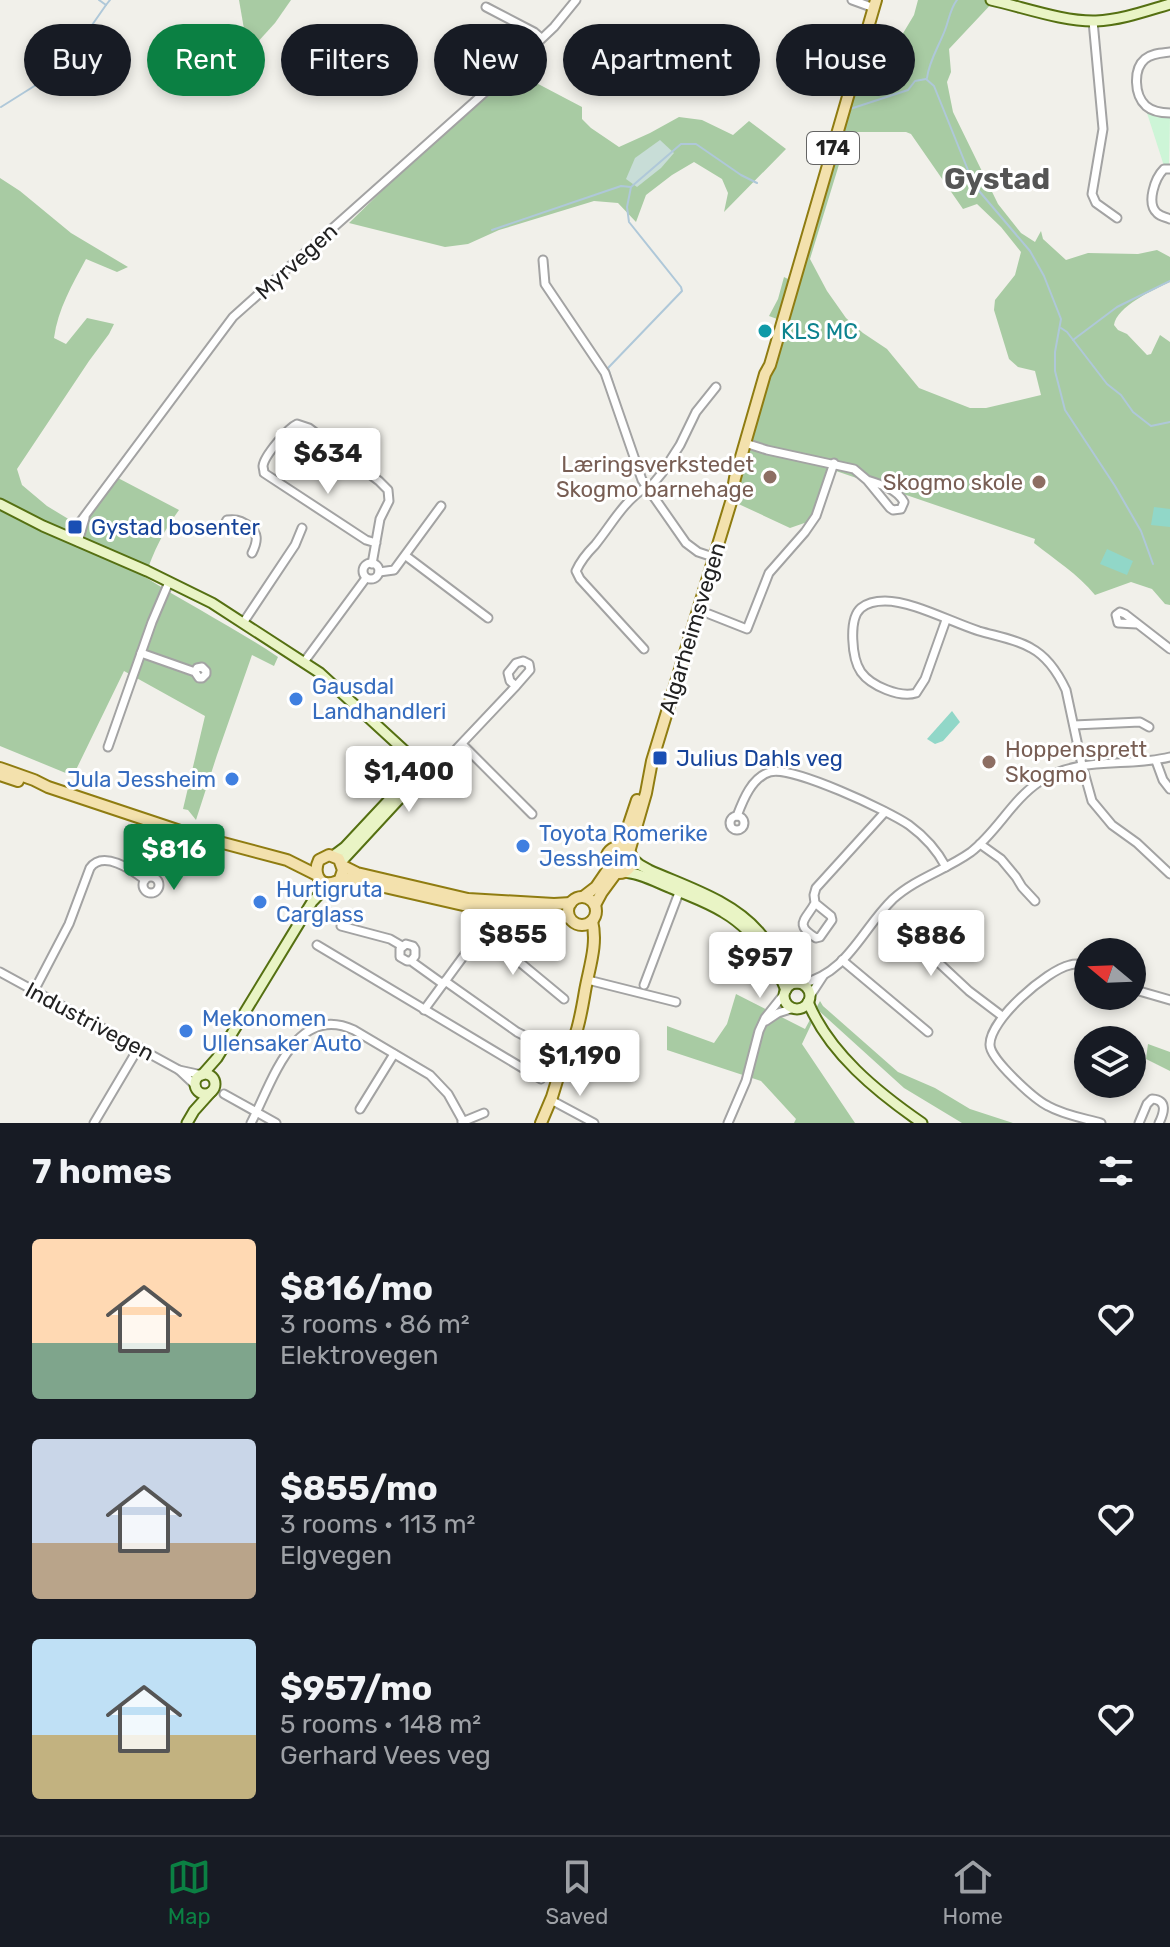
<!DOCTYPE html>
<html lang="en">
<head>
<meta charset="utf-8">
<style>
  body { margin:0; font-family:Rubik,sans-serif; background:#20242c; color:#f1f3f6; height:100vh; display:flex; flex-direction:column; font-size:30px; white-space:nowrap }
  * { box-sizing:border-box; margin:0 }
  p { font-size:26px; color:#9ea1a6 }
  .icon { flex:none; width:44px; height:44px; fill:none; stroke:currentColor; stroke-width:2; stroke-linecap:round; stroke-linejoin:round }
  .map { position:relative; height:1123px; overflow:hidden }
  .panel { display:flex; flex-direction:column; background:#171b24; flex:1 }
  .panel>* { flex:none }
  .guide { position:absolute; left:24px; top:24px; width:1122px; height:72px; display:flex; gap:16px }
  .needle { width:52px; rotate:289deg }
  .tools { position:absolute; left:1074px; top:938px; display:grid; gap:16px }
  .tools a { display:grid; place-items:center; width:72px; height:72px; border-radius:50%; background:#171b24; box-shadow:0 4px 12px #0003; font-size:40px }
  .price { position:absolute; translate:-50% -68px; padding:0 18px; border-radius:8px; background:#fff; color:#222; font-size:26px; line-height:52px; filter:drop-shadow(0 2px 4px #0008) }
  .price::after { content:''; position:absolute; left:50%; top:48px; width:24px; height:18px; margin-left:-12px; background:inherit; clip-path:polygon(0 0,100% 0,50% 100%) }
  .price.on { background:#0b8043; color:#fff }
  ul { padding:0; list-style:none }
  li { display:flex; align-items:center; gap:24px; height:200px; padding:0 32px }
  li span { display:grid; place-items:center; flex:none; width:224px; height:160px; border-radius:8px; color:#555 }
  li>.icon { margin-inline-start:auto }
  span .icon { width:96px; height:96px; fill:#fffc; stroke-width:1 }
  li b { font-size:34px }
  h2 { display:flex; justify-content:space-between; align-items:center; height:96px; padding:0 32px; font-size:34px }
  .tag { padding:0 28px; border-radius:36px; background:#171b24; box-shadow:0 4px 12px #0003; font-size:28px; line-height:72px }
  .tag.on { background:#0b8043; color:#fff }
  .dock { display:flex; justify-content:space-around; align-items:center; height:112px; border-top:2px solid #363941; background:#171b24; font-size:22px; color:#9ea1a6 }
  .dock a { display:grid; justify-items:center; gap:4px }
  .dock .on { color:#0b8043 }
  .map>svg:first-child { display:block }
  .forest { fill:#a8cba3; fill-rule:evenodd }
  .wetland { fill:#c8ddd7 }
  .park { fill:#cdf5d7 }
  .pitch { fill:#91d7c8 }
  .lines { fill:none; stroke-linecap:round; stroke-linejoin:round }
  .stream { stroke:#afc8d9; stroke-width:2 }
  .street-casing { stroke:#a3a3a3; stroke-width:11 }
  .secondary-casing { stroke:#557012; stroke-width:13 }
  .primary-casing { stroke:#8f7c11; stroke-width:14 }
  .street { stroke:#fff; stroke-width:7 }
  .secondary { stroke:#e9f4c5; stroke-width:9 }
  .primary { stroke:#f3e1ad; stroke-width:10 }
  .culture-dot { fill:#0f9aa8; stroke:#fff; stroke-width:3 }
  .education-dot { fill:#8d6e63; stroke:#fff; stroke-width:3 }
  .transit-dot { fill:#1a4fb4; stroke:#fff; stroke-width:3 }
  .shop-dot { fill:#3f7fe0; stroke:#fff; stroke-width:3 }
  .labels { text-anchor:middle; stroke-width:6; stroke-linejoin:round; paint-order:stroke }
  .shield { fill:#fff; stroke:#646464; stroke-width:2 }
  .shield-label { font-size:20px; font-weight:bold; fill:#222 }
  .street-label { font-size:22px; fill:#222; stroke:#fff }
  .culture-label { font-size:22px; fill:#0d838f; stroke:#fff; text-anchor:start }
  .education-label { font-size:22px; fill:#785e54; stroke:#fff; text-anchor:end }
  .transit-label { font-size:22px; fill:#164399; stroke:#fff; text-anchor:start }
  .shop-label { font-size:22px; fill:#366cbe; stroke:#fff; text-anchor:start }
  .district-label { font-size:30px; font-weight:bold; fill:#555; stroke:#fff }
</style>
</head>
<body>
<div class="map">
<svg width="1170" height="1123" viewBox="0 0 1170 1123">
  <rect width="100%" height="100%" fill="#f1f0ea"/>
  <g class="forest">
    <path d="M239,0h52l-16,23 -20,22 -11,-16z"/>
    <path d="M918,0h77l-46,49 2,23 -4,10 6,30 45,92 23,29 14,9 6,-11 2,8 23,21 22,-7 50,1 19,-4 13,7v25c-17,8 -53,24 -56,43l4,5 9,4 20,21 4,-1 9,-19 10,7v263l-5,-1 -13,-15 -21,-7 -36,13c-17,-21 -40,-35 -61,-52l1,-4 -199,-68 -20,48 -26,9 -60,-28 13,-61 34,-120 -8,-3 9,-17 6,-22 8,4 73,-242 31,6 18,-30zM849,132h57l5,2 52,75 14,-5 24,23 20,25 -6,23 -20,25 -1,10 15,49 9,8 17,4 6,24 -55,13h-16l-51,-20 -32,-39 -24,-16 -17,-15 -19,-27 -17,-32z"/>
    <path d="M506,75l17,1 59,31v12l9,9 28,19 31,-14 29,-16 23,3 31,15 16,-14 37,28 -62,63 4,-19 -6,-14 -28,-17 -22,13 -26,20 -10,27 -18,-19 -24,-2 -95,29 -31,14 -23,3 -96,-24 86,-84z"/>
    <path d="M0,178l20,13 51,42 57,34 -11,5 -31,-13c-14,26 -28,50 -32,79l12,6 21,-26 27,6 -5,10 -20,27 -72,108 5,16 25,21 28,17 22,-19 21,-26 61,32c-16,22 -25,40 -34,67 44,28 90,51 133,80l-4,9 -22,-11 -35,100 -21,65 -8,-10 -5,-1 22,-93 -81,-45 -51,105 -73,-30z"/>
    <path d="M736,994l69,35 15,-28 3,5 75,66 37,16 35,21 43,14h-51l-58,-35 -86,-78 -16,34 53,79h-61l2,-4 -35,-38 -94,-31v-24l47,17 13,-19z"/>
    <path d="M1148,1044l22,8v19l-24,-12z"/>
  </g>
  <path class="wetland" d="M660,140l14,13 -13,15 -24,19 -11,-8 9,-21z"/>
  <path class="park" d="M1147,113l23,3 -1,50h-5z"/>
  <g class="pitch">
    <path d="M1154,507l16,2v18l-19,-2z"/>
    <path d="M1107,549l26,12 -6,14 -27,-11z"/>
    <path d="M952,711l8,11 -17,19 -8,3 -8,-5z"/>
  </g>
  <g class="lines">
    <g class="stream">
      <path d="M99,0l7,5 4,-5"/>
      <path d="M927,78c2,-17 12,-32 18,-48 4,-10 5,-21 12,-30"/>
      <path d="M926,79l8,7 40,99 56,66 14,25 17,43 -6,33v19l10,39 50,76 26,45 12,33"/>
      <path d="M1,107l54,-34 14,-15 37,-53"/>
      <path d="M850,109l58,-19 7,-9 11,-2"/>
      <path d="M492,230l129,-44 10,1"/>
      <path d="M1061,328l6,4 40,52 14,11 12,17 18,14 19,-4"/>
      <path d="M1073,340l44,-33 53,-26"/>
      <path d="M627,426l-19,-58 74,-77 -1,-4 -52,-65 -2,-15 4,-20 50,-43h15l45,31 16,8"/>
    </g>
    <defs>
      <g id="street">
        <path d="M852,0l22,8"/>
        <path d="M486,7l48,25 7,6"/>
        <path d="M1093,21l10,108 -11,65 4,9 21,15"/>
        <path d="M1170,52c-8,1 -18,1 -25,7 -12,10 -11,36 1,47 7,6 15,7 24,7"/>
        <path d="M1170,169h-6c-9,9 -18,34 -7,44 4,4 9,4 13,6"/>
        <path d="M543,260l2,24 60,89 37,107 44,63 12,9 15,5"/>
        <path d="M745,443l22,7 87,19 13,11 23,28 3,2 8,-1 3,-7c-7,-13 -24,-18 -37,-22"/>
        <path d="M648,490l14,-17 18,-28 16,-33 20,-25"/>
        <path d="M221,531l6,-11c8,-1 12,0 19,4 13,8 12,17 6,29"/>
        <path d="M69,537l164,-220 259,-231 62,-59 22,-27"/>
        <path d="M78,542l7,-24"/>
        <path d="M406,556l82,62"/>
        <circle cx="371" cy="571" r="8"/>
        <path d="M372,564l8,-45 9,-18 -1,-11 -9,-9 -70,-53 -12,-4c-9,4 -33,32 -34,42 0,2 1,4 1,7l102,67 10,3"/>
        <path d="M379,572l15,-2 47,-64"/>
        <path d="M709,614l38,15 22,-56 36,-41 11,-16 18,-53"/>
        <path d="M946,620l-21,59 -9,14c-16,5 -45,-7 -55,-21 -9,-13 -13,-53 0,-64 6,-5 16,-7 24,-7 27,0 66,21 94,30 17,5 37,8 52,17 17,9 27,25 35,42l16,75 10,36 20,24 25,18 33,31"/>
        <path d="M243,623l52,-78 7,-17"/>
        <path d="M1137,624l-19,-1 -2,-8 4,-3 5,2 45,35"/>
        <path d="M644,649l-64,-70 -4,-8c5,-11 11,-18 19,-26 17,-21 28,-43 51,-58"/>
        <path d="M141,653l54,19 4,6h3l4,-4v-3l-4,-4 -5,1 -2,4"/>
        <path d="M304,662l62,-84"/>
        <path d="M1074,725l66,-3 9,5"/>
        <path d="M462,744l70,70"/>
        <path d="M108,747l44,-125 17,-40"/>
        <path d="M1156,761l7,19 7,9"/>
        <path d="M431,766l15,-6 70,-74 -6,-5 -2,-8 8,-10 7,-2 6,3 1,6 -14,16"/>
        <circle cx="737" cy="823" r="7"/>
        <path d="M737,816c6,-16 15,-39 33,-44 21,-7 119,39 139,53 15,11 28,25 37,42"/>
        <path d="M980,844l21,15 15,18 6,10 13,14"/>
        <circle cx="151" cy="885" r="8"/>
        <path d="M815,903l16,13 1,4 -12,17 -4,1c-23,-14 -10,-18 -1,-35l-1,-8 2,-7 69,-76"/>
        <path d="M880,915l45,35 44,41 33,25"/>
        <path d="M341,926l49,13 12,7"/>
        <path d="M482,931l82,68"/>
        <path d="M317,945l224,134"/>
        <path d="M842,960l86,72"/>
        <path d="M411,961l4,-5v-7l-2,-3 -7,-2 -6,5v8l7,4h4l32,23"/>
        <path d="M1088,966c-6,-2 -12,-3 -18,-1 -23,5 -81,55 -80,80 0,14 44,54 58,61 16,9 35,12 53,17"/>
        <path d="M0,972l179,98"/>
        <path d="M588,980l88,22"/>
        <path d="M445,981l72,51 34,17"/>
        <path d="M801,984c47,-11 60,-54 92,-85 23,-21 53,-29 78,-47 26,-20 41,-52 68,-70 41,-27 87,-14 131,-25"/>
        <path d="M644,985l36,-95"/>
        <path d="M1132,989l38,11"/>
        <path d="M34,991l35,-67 21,-56c13,-18 41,1 55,12"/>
        <path d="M810,996l13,-20"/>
        <path d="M424,1010l58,-79 6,-23"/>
        <path d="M766,1021l12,-8 16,-5"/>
        <path d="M196,1086l-17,-16 23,5"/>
        <path d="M224,1094l52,29"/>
        <path d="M551,1100l43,23"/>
        <path d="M360,1109l34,-55"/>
        <path d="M462,1122l22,-9"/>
        <path d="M94,1123l45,-76"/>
        <path d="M251,1123c21,-40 44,-121 103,-93l76,45 18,19 15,27"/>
        <path d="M728,1123l18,-42 13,-50 6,-13 20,-25"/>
        <path d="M1139,1123l8,-19 5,-5c16,1 12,14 7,24"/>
      </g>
      <g id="secondary">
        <path d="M991,0c32,7 73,22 105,21 25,-1 50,-10 74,-17"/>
        <path d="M0,504l43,22 104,45 65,32 108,70 98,90"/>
        <circle cx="424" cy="769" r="8"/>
        <path d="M333,856l12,-9 71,-76"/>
        <path d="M631,857l9,8 9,5c38,17 82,30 110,62 14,16 23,36 38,51"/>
        <path d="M341,862l73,-79 8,-6"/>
        <path d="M623,872c17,1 33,10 48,16 18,8 36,14 52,24 29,17 50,47 63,78"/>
        <circle cx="797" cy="996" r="13"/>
        <path d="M808,1002c21,51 69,90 114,121"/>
        <circle cx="205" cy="1084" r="10"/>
        <path d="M202,1075l15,-17 95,-156 18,-19"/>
        <path d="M187,1123l7,-12 17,-19"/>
      </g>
      <g id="primary">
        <path d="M732,495l3,-17 30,-104 5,-9 106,-365"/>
        <path d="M0,768l34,12 14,7 141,47 98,26 30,15"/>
        <path d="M0,775l18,6"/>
        <circle cx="619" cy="860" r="13"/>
        <path d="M621,848l16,-48"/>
        <path d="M629,852l17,-59 6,-32 83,-272"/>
        <path d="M343,866l14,7 111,26 86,5 17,-1"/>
        <path d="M340,879l3,-9 -4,-11 -10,-4 -10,5c-5,10 -2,26 13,23 5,-1 9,-4 13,-5l118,27 86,6 20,7"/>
        <path d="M583,897l13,-10 13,-19"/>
        <circle cx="582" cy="911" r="14"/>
        <path d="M595,905l7,-13 14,-19"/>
        <path d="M563,1064c13,-22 18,-49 22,-73 4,-23 13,-47 7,-70"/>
        <path d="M541,1123l11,-26 11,-36"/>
      </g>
    </defs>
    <use href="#street" class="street-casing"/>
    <use href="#secondary" class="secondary-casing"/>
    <use href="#primary" class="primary-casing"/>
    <use href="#street" class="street"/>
    <use href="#secondary" class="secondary"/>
    <use href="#primary" class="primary"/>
  </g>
  <circle class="culture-dot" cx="765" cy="331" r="8"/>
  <g class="education-dot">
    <circle cx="770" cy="477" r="8"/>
    <circle cx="1039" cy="482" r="8"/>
    <circle cx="989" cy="762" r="8"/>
  </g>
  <g class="transit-dot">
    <rect x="67" y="519" width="16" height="16" rx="4"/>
    <rect x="652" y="750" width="16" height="16" rx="4"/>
  </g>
  <g class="shop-dot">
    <circle cx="296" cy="699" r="8"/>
    <circle cx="232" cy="779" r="8"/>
    <circle cx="523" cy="846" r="8"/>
    <circle cx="260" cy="902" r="8"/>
    <circle cx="186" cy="1031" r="8"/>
  </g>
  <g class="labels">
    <rect class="shield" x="807" y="132" width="52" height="32" rx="6"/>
    <g class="shield-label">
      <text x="833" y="155">174</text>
    </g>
    <g class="street-label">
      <text transform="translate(296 261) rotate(-42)" y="8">Myrvegen</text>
      <text transform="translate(692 628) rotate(-73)" y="8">Algarheimsvegen</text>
      <text transform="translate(90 1021) rotate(28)" y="8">Industrivegen</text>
    </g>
    <g class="culture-label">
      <text x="781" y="339">KLS MC</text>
    </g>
    <g class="education-label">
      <text x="754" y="472">Læringsverkstedet<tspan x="754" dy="25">Skogmo barnehage</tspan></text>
      <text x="1023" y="490">Skogmo skole</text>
      <text x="1005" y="757" text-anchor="start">Hoppensprett<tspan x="1005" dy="25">Skogmo</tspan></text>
    </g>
    <g class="transit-label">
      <text x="91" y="535">Gystad bosenter</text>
      <text x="676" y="766">Julius Dahls veg</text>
    </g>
    <g class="shop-label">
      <text x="312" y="694">Gausdal<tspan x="312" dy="25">Landhandleri</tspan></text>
      <text x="216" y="787" text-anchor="end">Jula Jessheim</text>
      <text x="539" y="841">Toyota Romerike<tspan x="539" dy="25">Jessheim</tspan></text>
      <text x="276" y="897">Hurtigruta<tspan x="276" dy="25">Carglass</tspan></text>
      <text x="202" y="1026">Mekonomen<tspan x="202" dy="25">Ullensaker Auto</tspan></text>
    </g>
    <g class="district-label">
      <text x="997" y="189">Gystad</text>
    </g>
  </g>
</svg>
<div class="tools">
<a><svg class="needle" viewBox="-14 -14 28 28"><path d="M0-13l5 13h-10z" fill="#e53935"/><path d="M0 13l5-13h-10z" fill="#9ea1a6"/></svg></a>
<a><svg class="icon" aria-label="layers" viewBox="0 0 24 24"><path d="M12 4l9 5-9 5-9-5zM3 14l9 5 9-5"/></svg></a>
</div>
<b class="price" style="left:328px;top:496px">$634</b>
<b class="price" style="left:409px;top:814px">$1,400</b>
<b class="price on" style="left:174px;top:892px">$816</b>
<b class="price" style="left:513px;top:977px">$855</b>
<b class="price" style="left:931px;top:978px">$886</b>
<b class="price" style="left:760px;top:1000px">$957</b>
<b class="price" style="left:580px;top:1098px">$1,190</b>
<div class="guide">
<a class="tag">Buy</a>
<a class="tag on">Rent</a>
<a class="tag">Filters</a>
<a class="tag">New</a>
<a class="tag">Apartment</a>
<a class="tag">House</a>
</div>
</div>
<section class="panel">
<h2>7 homes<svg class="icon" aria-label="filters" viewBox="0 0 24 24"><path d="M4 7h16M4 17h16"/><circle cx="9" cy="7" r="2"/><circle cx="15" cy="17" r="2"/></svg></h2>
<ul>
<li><span style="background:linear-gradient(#ffd9b3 65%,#7fa58c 0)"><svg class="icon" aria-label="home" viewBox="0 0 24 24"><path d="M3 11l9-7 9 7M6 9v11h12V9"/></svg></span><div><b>$816/mo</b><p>3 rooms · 86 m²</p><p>Elektrovegen</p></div><svg class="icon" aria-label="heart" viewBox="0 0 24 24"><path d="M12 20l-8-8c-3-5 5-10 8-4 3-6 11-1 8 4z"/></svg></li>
<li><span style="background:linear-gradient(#c9d6e8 65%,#b9a48a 0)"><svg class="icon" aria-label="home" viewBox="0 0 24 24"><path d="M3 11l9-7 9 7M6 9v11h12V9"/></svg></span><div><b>$855/mo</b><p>3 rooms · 113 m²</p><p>Elgvegen</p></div><svg class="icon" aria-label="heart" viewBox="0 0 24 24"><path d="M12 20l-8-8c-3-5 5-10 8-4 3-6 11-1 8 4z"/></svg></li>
<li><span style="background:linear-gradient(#bfe0f5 60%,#c2b280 0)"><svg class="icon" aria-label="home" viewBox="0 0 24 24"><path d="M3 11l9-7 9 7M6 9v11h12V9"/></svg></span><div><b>$957/mo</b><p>5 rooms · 148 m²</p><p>Gerhard Vees veg</p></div><svg class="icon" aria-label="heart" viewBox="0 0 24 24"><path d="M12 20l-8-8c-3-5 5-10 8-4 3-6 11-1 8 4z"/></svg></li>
</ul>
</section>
<nav class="dock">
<a class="on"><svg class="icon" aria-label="map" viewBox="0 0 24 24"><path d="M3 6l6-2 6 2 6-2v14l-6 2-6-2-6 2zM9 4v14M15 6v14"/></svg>Map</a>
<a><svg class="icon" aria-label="saved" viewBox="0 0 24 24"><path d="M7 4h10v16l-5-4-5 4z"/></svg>Saved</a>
<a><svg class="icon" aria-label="home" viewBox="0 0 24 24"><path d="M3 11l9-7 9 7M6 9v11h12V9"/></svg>Home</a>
</nav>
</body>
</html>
